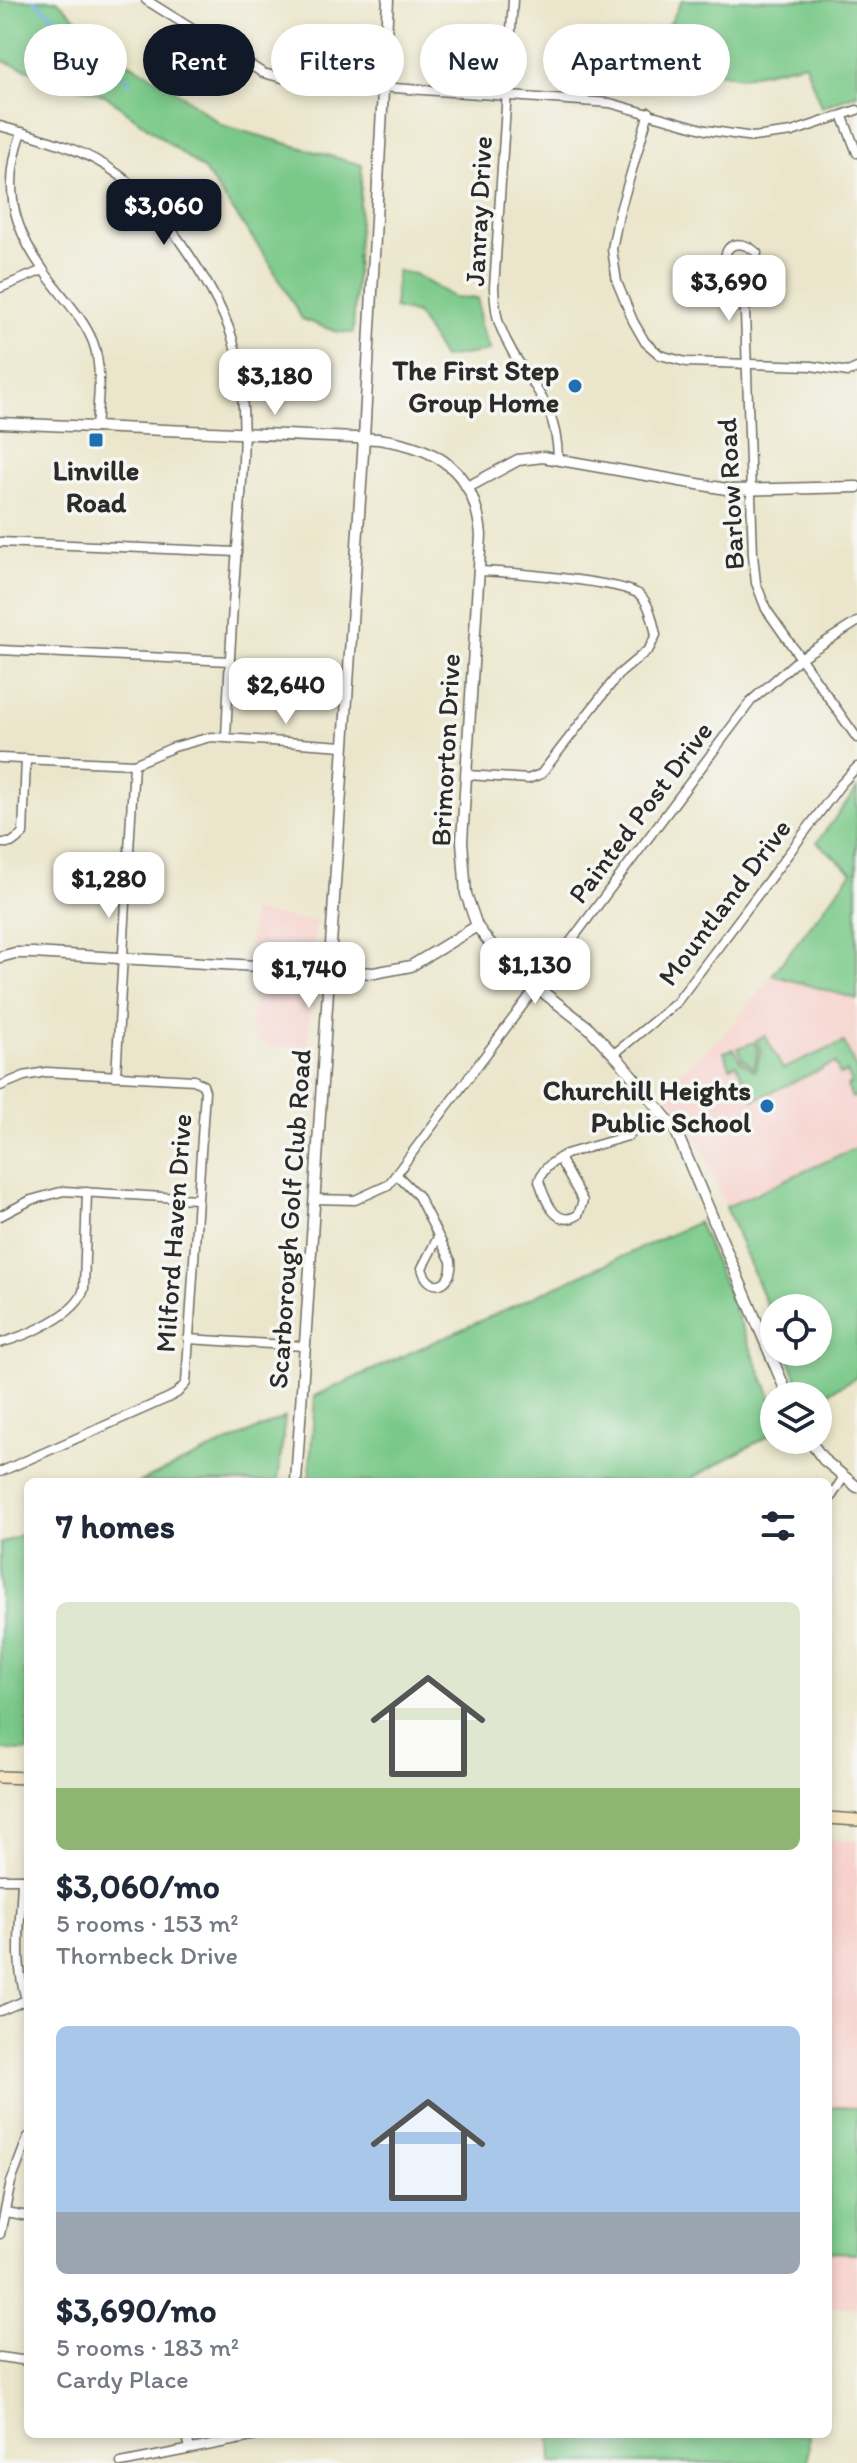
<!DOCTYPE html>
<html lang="en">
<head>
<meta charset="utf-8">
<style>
  body { margin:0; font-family:Itim,sans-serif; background:#f6f6f7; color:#1f2937; height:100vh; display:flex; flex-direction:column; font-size:30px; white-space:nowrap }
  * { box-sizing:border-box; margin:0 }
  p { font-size:26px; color:#747a83 }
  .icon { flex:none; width:44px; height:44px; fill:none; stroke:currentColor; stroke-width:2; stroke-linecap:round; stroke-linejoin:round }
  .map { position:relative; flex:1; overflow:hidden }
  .panel { position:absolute; left:24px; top:1478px; width:808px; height:960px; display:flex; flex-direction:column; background:#fff; border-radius:12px; box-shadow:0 4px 12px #0003 }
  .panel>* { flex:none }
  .hud { position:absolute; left:24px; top:24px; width:810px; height:72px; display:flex; gap:16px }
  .buttons { position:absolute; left:760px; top:1294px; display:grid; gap:16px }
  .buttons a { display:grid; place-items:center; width:72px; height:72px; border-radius:50%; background:#fff; box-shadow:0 4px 12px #0003; font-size:40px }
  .price { position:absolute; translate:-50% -68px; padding:0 18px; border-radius:16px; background:#fff; color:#222; font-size:26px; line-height:52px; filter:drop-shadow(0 2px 4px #0008) }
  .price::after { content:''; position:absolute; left:50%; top:48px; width:24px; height:18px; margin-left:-12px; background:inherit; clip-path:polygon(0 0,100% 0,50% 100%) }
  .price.active { background:#111827; color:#fff }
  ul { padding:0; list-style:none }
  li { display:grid; align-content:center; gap:16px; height:424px; padding:0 32px }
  li span { display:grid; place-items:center; height:248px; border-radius:12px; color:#555 }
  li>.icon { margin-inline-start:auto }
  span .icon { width:144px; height:144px; fill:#fffc; stroke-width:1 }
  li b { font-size:34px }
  h2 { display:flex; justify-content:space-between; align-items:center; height:96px; padding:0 32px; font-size:34px }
  .pill { padding:0 28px; border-radius:36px; background:#fff; box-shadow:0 4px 12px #0003; font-size:28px; line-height:72px }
  .pill.active { background:#111827; color:#fff }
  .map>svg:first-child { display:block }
  .built { fill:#f7d0cb }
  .green { fill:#7ac989; stroke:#527a5a; stroke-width:2 }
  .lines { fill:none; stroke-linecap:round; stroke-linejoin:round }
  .stream { stroke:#73b0e5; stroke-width:3 }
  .minor-casing { stroke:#6e6c63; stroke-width:11 }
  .tertiary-casing { stroke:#6e6c63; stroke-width:13 }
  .secondary-casing { stroke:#6e6c63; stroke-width:14 }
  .minor { stroke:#fff; stroke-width:8 }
  .tertiary { stroke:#fff; stroke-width:10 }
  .secondary { stroke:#f7e8c3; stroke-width:11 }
  .poi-dot { fill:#1f6fb2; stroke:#f6f6f2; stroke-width:3 }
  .labels { text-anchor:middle; stroke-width:7; stroke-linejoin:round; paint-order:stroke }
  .street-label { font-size:28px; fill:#2b2b2b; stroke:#f6f6f2 }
  .poi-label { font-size:28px; font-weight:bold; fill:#2b2b2b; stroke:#f6f6f2; text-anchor:end }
</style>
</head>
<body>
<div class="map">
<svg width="857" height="2463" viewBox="0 0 857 2463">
  <rect width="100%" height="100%" fill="#f6f6f2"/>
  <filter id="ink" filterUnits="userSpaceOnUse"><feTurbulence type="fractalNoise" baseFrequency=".0125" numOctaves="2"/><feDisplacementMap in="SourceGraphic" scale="16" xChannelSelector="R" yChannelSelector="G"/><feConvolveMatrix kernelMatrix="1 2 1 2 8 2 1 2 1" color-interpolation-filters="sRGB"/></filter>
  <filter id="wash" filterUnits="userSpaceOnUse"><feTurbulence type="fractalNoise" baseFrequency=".006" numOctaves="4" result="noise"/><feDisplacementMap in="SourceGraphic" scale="32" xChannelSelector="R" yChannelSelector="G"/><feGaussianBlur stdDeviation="1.8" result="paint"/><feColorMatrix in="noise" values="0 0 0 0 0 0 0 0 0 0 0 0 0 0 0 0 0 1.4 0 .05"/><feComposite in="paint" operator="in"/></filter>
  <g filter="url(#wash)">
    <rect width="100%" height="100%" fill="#ebe6cb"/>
    <g class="built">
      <path d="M252,912l64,10 -4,37 -64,-5z"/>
      <path d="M772,975l85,24v148l-131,60 -34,-81 -30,-39 64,-54z"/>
      <path d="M255,979l56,6 -3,63 -41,-2 -17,-13z"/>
      <path d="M828,1839l29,2v467l-29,-2z"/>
    </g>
    <g class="green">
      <path d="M0,0h57l53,51 68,41 44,33 140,40 -9,168 -16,-1 -35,-13 -36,-62 -62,-87 -98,-74 -106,-36z"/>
      <path d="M682,0h175v94l-36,13 -16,-44 -64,14 -105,-23 35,-32z"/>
      <path d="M397,271l17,3 39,23 25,2 2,26 10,26 -47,7 -26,-44 -23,-6z"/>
      <path d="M857,789v210l-85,-24 80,-103 -35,-30z"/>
      <path d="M765,1035l18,34 61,-27 13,29v25l-5,2 -5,-12 5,-3 -5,-11 -7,3 -5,-12 -81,37 -18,-36 -6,3 -6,-15 10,-3 7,12 14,10 6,-21 -5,-10z"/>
      <path d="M754,1042l4,8 -4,18 -12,-10 -4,-10z"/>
      <path d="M857,1147v230l-39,21v-2h-14l-18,-44h32v-44h-44v15l-48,-116z"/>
      <path d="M698,1222l76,182v29l-89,49h-376l6,-86z"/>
      <path d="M285,1417l-7,65h-139z"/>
      <path d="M28,1531v138l-5,2 5,11v69l-28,-1v-206z"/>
      <path d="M828,2107l29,1v145l-29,-1z"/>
      <path d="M551,2434h258l-1,29h-256z"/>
    </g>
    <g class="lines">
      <path class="stream" d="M34,0l96,82"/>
    </g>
  </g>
  <g filter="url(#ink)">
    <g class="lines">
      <defs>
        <g id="minor">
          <path d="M146,0l117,73 31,8 316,22 96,27 47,7 39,-5 65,-22"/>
          <path d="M513,0l-19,288c1,13 1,26 6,38 20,53 56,67 58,131"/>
          <path d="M649,112l-30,102 -7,35 5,33 16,39 12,21 15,13 26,7 126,4 36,6 9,-4"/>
          <path d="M843,117l14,36"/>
          <path d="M0,126c41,12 83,22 118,48 43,31 105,122 117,174 15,66 7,134 2,200 -5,63 -8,126 -11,189"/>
          <path d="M22,132c-19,53 -11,93 22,139 16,24 38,44 49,71 10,27 5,58 3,86"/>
          <path d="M744,282c-35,-16 -16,-55 13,-29l-4,17 -9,12 9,273 3,28 10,26 91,129"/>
          <path d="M0,288l43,-18"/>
          <path d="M0,542l237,10"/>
          <path d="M0,650l230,11"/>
          <path d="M0,758l134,6 40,-17 37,-10 132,9"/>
          <path d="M468,775l60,4 13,-5 77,-99 31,-26 7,-14c-3,-13 -6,-31 -16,-40 -17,-14 -134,-23 -160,-24"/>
          <path d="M0,843h11l12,-9 3,-75"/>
          <path d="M614,1054l62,-51 165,-219 16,-17"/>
          <path d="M116,1076l18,-312"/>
          <path d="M0,1086l24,-10 22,-4 148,8 9,5 2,6 -19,292 -9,10 -9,5 -168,74"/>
          <path d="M559,1158l24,43 -5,14c-23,14 -33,-16 -39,-34 4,-14 15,-20 27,-27l62,-18 32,-25"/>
          <path d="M397,1175l21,21 33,65c3,26 -23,33 -29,7l16,-31"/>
          <path d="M314,1199l41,1 33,-15 363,-484 49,-43 57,-36"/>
          <path d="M0,1216l31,-16 33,-9 132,8"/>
          <path d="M188,1339l116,7"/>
          <path d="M0,1343c25,-7 79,-28 84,-55l3,-96"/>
          <path d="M828,1502l15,-24"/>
          <path d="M0,1879h28"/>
          <path d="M22,1879c-1,41 -9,86 6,126"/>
          <path d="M0,2011l26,-11"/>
          <path d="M5,2212l23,4"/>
          <path d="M0,2234l11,-52 17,-45"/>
          <path d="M0,2357l28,4"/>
          <path d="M186,2434l4,14"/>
          <path d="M121,2463l146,-29"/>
        </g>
        <g id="tertiary">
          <path d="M0,423l378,16c60,8 97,32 103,96l-19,306 4,53 11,32 8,11 27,31 77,60 31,33 55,68 113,267"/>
          <path d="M468,487l50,-27 25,-3 189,33 125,-3"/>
          <path d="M0,957l15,-4h18l341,20 37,-7 66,-40"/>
          <path d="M809,1440l15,20 33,27"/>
          <path d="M296,1482l68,-1044 24,-438"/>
        </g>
        <g id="secondary">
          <path d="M0,1777l28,1"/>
          <path d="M828,1818l29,2"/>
        </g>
      </defs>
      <use href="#minor" class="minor-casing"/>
      <use href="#tertiary" class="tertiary-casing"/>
      <use href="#secondary" class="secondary-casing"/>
      <use href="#minor" class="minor"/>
      <use href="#tertiary" class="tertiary"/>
      <use href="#secondary" class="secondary"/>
    </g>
  </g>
  <g class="poi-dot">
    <circle cx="575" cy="386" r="8"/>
    <rect x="88" y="432" width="16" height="16" rx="4"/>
    <circle cx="767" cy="1106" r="8"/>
  </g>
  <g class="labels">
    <g class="street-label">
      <text transform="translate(478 211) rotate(-87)" y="10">Janray Drive</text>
      <text transform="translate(730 494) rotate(-93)" y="10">Barlow Road</text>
      <text transform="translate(445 750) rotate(-87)" y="10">Brimorton Drive</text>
      <text transform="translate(640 812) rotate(-53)" y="10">Painted Post Drive</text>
      <text transform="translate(724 902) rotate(-53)" y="10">Mountland Drive</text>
      <text transform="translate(289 1219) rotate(-86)" y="10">Scarborough Golf Club Road</text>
      <text transform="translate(173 1233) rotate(-86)" y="10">Milford Haven Drive</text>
    </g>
    <g class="poi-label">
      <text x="559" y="380">The First Step<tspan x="559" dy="32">Group Home</tspan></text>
      <text x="96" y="480" text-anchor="middle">Linville<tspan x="96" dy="32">Road</tspan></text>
      <text x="751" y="1100">Churchill Heights<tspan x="751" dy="32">Public School</tspan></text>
    </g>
  </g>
</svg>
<div class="buttons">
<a><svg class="icon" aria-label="locate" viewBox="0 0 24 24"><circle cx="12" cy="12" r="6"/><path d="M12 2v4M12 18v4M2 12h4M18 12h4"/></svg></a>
<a><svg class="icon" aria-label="layers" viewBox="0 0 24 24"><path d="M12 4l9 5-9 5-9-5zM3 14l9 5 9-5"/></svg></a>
</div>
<b class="price active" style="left:164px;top:247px">$3,060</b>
<b class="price" style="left:729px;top:323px">$3,690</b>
<b class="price" style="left:275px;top:417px">$3,180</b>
<b class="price" style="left:286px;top:726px">$2,640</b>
<b class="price" style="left:109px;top:920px">$1,280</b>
<b class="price" style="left:535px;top:1006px">$1,130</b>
<b class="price" style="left:309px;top:1010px">$1,740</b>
<div class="hud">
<a class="pill">Buy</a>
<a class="pill active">Rent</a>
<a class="pill">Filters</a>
<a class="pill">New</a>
<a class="pill">Apartment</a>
</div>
<section class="panel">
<h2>7 homes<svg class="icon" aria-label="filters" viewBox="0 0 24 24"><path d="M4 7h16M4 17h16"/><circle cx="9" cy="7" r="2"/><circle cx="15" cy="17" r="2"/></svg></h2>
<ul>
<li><span style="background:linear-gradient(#dfe7d0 75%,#8fb573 0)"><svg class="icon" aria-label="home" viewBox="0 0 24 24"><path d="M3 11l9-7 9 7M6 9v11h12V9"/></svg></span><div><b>$3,060/mo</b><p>5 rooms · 153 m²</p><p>Thornbeck Drive</p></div></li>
<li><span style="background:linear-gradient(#a9c7e8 75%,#9aa5b1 0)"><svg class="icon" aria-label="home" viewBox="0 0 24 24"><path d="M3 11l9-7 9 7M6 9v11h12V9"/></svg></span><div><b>$3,690/mo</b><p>5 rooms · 183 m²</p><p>Cardy Place</p></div></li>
</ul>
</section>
</div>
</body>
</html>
